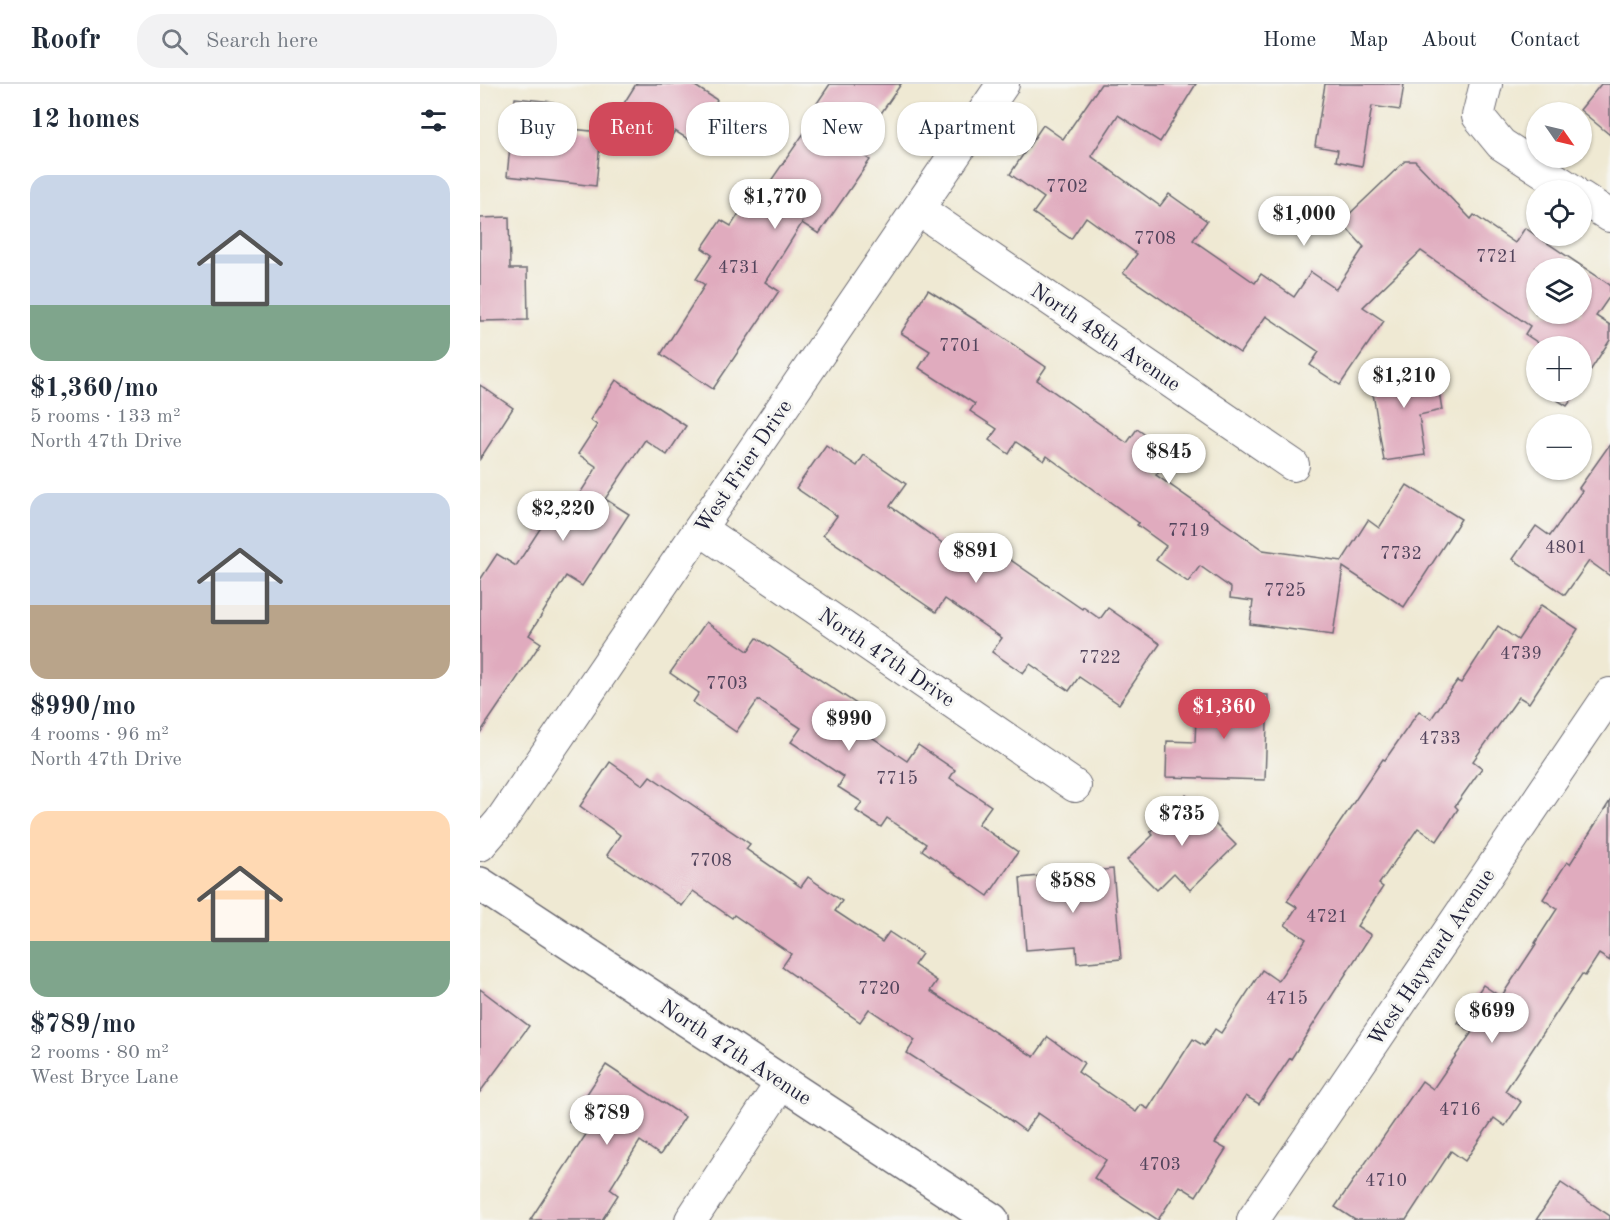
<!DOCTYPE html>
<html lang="en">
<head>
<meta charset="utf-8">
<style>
  body { margin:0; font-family:"Old Standard TT",serif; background:#f2f2f3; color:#1f2937; height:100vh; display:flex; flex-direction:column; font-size:22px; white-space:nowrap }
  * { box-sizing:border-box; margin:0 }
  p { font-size:20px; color:#747a83 }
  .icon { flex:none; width:33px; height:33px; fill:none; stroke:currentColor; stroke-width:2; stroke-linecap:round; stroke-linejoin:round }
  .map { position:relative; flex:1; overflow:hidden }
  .drawer { display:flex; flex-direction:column; background:#fff; width:480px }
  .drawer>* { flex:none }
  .guide { position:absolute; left:18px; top:18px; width:570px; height:54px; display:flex; gap:12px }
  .needle { width:39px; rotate:124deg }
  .buttons { position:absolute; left:1046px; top:18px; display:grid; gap:12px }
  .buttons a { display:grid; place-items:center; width:66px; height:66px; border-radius:50%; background:#fff; box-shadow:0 2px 4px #0004; font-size:30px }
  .price { position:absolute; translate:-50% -51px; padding:0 14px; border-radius:21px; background:#fff; color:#222; font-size:20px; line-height:39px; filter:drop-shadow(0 2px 3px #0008) }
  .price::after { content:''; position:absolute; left:50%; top:36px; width:18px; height:14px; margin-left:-9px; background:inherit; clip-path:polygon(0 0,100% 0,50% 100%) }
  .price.active { background:#d1495b; color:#fff }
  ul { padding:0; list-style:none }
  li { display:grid; align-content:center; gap:12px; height:318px; padding:0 30px }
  li span { display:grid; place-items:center; height:186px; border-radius:18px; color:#555 }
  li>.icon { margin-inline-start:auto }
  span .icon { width:108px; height:108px; fill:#fffc; stroke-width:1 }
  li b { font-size:26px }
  h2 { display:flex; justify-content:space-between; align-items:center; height:72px; padding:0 30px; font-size:26px }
  .chip { padding:0 21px; border-radius:24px; background:#fff; box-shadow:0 2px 4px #0004; font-size:21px; line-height:54px }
  .chip.active { background:#d1495b; color:#fff }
  header { display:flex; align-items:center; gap:36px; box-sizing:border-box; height:84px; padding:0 30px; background:#fff; border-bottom:2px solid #e0e1e3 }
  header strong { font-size:28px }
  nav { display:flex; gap:33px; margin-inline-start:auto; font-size:21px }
  .search { width:420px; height:54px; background:#f2f2f3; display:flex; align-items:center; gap:15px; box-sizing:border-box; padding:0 21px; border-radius:24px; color:#747a83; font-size:22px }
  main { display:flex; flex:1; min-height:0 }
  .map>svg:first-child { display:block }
  .building { fill:#e0abbe; fill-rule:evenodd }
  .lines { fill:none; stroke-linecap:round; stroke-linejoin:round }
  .minor-casing { stroke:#6a6870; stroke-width:34 }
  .tertiary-casing { stroke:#6a6870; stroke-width:36 }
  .minor { stroke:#fff; stroke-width:32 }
  .tertiary { stroke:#fff; stroke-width:33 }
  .labels { text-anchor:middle; stroke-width:6; stroke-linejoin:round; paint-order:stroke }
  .number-label { font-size:18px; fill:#52445c }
  .street-label { font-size:21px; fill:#22223b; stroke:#f6f6f2 }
</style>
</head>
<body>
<header>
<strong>Roofr</strong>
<div class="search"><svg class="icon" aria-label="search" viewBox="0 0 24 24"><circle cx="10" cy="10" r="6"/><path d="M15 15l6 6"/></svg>Search here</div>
<nav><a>Home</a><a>Map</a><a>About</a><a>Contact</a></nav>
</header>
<main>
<section class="drawer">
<h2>12 homes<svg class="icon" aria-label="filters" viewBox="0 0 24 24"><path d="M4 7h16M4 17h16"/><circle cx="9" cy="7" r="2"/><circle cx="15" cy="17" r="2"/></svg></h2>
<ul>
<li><span style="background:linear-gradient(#c9d6e8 70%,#7fa58c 0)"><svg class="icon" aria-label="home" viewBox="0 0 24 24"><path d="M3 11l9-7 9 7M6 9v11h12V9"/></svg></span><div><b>$1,360/mo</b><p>5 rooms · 133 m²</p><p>North 47th Drive</p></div></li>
<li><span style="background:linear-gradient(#c9d6e8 60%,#b9a48a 0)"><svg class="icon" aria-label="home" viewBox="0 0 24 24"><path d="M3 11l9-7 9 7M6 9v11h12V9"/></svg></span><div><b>$990/mo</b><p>4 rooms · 96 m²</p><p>North 47th Drive</p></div></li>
<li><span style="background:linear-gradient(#ffd9b3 70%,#7fa58c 0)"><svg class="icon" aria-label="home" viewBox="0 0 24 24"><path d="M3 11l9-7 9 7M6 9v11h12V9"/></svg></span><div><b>$789/mo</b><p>2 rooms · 80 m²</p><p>West Bryce Lane</p></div></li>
</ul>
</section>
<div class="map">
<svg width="1130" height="1136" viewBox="0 0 1130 1136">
  <rect width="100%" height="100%" fill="#f6f6f2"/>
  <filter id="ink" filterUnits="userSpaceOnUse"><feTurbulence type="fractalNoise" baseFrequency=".0167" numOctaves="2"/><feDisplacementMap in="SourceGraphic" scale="12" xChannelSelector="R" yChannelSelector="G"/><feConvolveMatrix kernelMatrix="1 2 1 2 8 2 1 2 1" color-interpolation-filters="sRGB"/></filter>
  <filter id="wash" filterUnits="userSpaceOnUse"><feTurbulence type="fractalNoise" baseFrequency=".008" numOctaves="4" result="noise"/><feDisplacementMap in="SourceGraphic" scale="24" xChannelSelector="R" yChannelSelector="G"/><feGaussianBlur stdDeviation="1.35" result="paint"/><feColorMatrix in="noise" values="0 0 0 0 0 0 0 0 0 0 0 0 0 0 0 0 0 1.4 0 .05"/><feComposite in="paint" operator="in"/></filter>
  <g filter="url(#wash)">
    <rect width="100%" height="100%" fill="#efe9d3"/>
    <g id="blocks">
      <g class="building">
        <path d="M156,0h56l25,16 -26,41 -16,-10 -10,15 -49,-30z"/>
        <path d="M350,0h71l-45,66 14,10 -51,74 -17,-11 -37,59 14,9 -66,98 -52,-35 44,-69 -9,-6 16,-24 -10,-7 19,-28 10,6 12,-19 7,4 68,-98 -5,-4z"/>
        <path d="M621,0h95l-36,58 -42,-27 -27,41 69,50 9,-12 38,27 -14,19 62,43 6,-9 33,23 17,-25 25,17 28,-42 -23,-25 64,-61h10l56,58 3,-4 41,28 10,-15 85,57v11l-14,20 14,9v15l-29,45v-39h-38l-18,-12 5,-8 -109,-75 -58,56 21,14 -44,64 -30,-20 9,-13 -53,-36 -26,37 -117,-80 14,-19 -51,-37 -15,22 -38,-26 11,-15 -34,-24 33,-49 20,14zM1056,184h45v46h-45z"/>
        <path d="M845,0h79l-4,26 -28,-4 -10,60 -26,-5 2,-11 -23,-4z"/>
        <path d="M1121,0h9v51l-30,-25z"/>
        <path d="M35,14l38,4 -2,25 50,5 -5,54 -89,-10z"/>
        <path d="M29,133l1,52h17l1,51 -48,1v-103z"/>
        <path d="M448,206l71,45 47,32 -9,13 90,63 10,-14 34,24 -15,22 107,75 79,11 26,-41 11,8 28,-43 54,34 -57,88 -61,-40 -10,68 -83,-11 3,-23 -23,-3 1,-10 -31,-22 -12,16 -32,-22 10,-14 -29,-21 2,-2 -92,-67 -3,5 -28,-19 -7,12 -20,-14 8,-11 -27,-18 5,-7 -56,-36 11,-17 -29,-18z"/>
        <path d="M955,281l7,45 -23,5 6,40 -41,6 -14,-86z"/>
        <path d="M136,296l70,46 -19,29 -22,-15 -40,59 24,15 -47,72 -16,-10 -37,59 12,8 -61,90v-153l17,-26 19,12 42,-65 12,8 27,-42 -19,-13 19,-29 -7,-5z"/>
        <path d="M0,301l33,23 -33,51z"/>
        <path d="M1064,308h33l-10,14z"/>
        <path d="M1130,360v132l-21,-15 -24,34 -52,-36 23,-33 14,10 32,-45 -3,-3z"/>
        <path d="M346,361l31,21 7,-11 42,29 -16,22 95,67 14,-21 83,57 1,-2 17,12 8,-11 52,36 -41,60 -40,-27 -10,14 -39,-27 -7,9 -31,-21 10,-14 -57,-39 -9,13 -113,-77 14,-19 -41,-28z"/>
        <path d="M1061,521l37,24 -49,74 -10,-6 -46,64 9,7 -27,38 3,3 -21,32 -19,-13 -39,56 4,3 -26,39 14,9 -80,124 -1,-1 -31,46 -13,-8 -31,47 11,6 -30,47 -16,-10 -22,34 -64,-42 12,-18 -68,-47 -13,18 -33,-24 -85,-54 8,-13 -46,-31 -9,13 -78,-55 9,-13 -57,-39 -2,3 -39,-27 -11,15 -75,-51 13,-20 -40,-29 30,-44 33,23 7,-9 100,68 -4,5 55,38 7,-10 34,24 -7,10 47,31 7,-10 33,22 -8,11 23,16 -7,10 104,66 14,-20 36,26 -6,9 58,40 5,-7 7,4 45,-70 11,7 11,-17 6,4 41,-63 16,11 28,-42 -21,-14 12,-18 -10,-6 96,-142 2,1 34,-49 12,8 26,-38 4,2 37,-57 20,14z"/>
        <path d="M226,538l42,29 9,-13 113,75 -10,16 47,32 11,-16 37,25 -5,8 41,28 -13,18 40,28 -30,44 -66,-46 4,-6 -39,-26 -6,9 -25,-16 6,-9 -24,-15 6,-10 -53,-35 10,-14 -43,-28 -22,32 -43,-30 6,-9 -29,-20z"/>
        <path d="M717,609l71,2 -3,85 -99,-3 1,-36 28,1z"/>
        <path d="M706,711l50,50 -46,45 -16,-17 -17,17 -30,-30 26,-25 -3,-3z"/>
        <path d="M1130,717v160l-11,-7 -14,22 -3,-2 -77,117 16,11 -16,24 -11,-8 -29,43 -14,-10 -45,69h-51l-20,-13 87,-126 11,8 39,-57 -14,-9 25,-38 18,12 35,-53 -1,-1 22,-34 -14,-10 24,-37 3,2z"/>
        <path d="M633,785l8,90 -44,4 -1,-17 -50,4 -6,-72z"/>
        <path d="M0,905l49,37 -49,66z"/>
        <path d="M126,981l79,52 -25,38 -20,-14 -30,48 8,6 -16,25h-72l57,-87 -18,-12z"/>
        <path d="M1081,1099l49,33v4h-74z"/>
      </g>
    </g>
  </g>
  <g filter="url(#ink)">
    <use href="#blocks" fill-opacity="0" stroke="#6a6870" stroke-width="1.5"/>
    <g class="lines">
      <defs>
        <g id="minor">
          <path d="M1006,0l-8,32 23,28 71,46"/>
          <path d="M1101,113l29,19"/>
          <path d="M438,125l375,256"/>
          <path d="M220,445l375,257"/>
          <path d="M0,761l20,-23 503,-738"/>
          <path d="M211,1136l91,-138"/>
          <path d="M773,1136l357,-526"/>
        </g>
        <path id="tertiary" d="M0,800l512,336"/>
      </defs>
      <use href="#minor" class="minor-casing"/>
      <use href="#tertiary" class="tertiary-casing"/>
      <use href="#minor" class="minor"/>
      <use href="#tertiary" class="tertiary"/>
    </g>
  </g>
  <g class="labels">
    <g class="number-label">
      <text x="587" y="108">7702</text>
      <text x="675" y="160">7708</text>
      <text x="1017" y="178">7721</text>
      <text x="259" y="189">4731</text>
      <text x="480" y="267">7701</text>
      <text x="709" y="452">7719</text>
      <text x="1086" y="469">4801</text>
      <text x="921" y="475">7732</text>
      <text x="805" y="512">7725</text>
      <text x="1041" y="575">4739</text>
      <text x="620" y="579">7722</text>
      <text x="247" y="605">7703</text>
      <text x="960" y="660">4733</text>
      <text x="417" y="700">7715</text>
      <text x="231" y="782">7708</text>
      <text x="847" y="838">4721</text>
      <text x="399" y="910">7720</text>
      <text x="807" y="920">4715</text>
      <text x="980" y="1031">4716</text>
      <text x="680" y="1086">4703</text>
      <text x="906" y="1102">4710</text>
    </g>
    <g class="street-label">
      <text transform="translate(626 253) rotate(34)" y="7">North 48th Avenue</text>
      <text transform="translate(263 382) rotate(-56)" y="7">West Frier Drive</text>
      <text transform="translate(407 573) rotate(34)" y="7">North 47th Drive</text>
      <text transform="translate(951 873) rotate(-56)" y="7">West Hayward Avenue</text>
      <text transform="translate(256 968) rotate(33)" y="7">North 47th Avenue</text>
    </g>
  </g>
</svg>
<div class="buttons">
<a><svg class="needle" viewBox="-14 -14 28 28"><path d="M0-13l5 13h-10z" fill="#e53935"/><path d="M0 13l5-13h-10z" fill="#747a83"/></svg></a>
<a><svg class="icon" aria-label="locate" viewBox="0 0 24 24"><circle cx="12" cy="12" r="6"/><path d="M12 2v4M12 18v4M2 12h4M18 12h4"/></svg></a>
<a><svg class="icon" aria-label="layers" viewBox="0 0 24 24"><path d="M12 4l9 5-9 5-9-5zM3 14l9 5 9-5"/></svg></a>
<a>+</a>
<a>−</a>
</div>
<b class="price" style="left:295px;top:146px">$1,770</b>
<b class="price" style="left:824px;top:163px">$1,000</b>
<b class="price" style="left:924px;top:325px">$1,210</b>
<b class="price" style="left:689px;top:401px">$845</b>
<b class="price" style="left:83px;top:458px">$2,220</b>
<b class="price" style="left:496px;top:500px">$891</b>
<b class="price active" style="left:744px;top:656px">$1,360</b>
<b class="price" style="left:369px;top:668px">$990</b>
<b class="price" style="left:702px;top:763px">$735</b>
<b class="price" style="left:593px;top:830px">$588</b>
<b class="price" style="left:1012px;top:960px">$699</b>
<b class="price" style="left:127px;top:1062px">$789</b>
<div class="guide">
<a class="chip">Buy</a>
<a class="chip active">Rent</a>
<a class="chip">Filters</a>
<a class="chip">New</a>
<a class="chip">Apartment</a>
</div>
</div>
</main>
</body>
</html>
